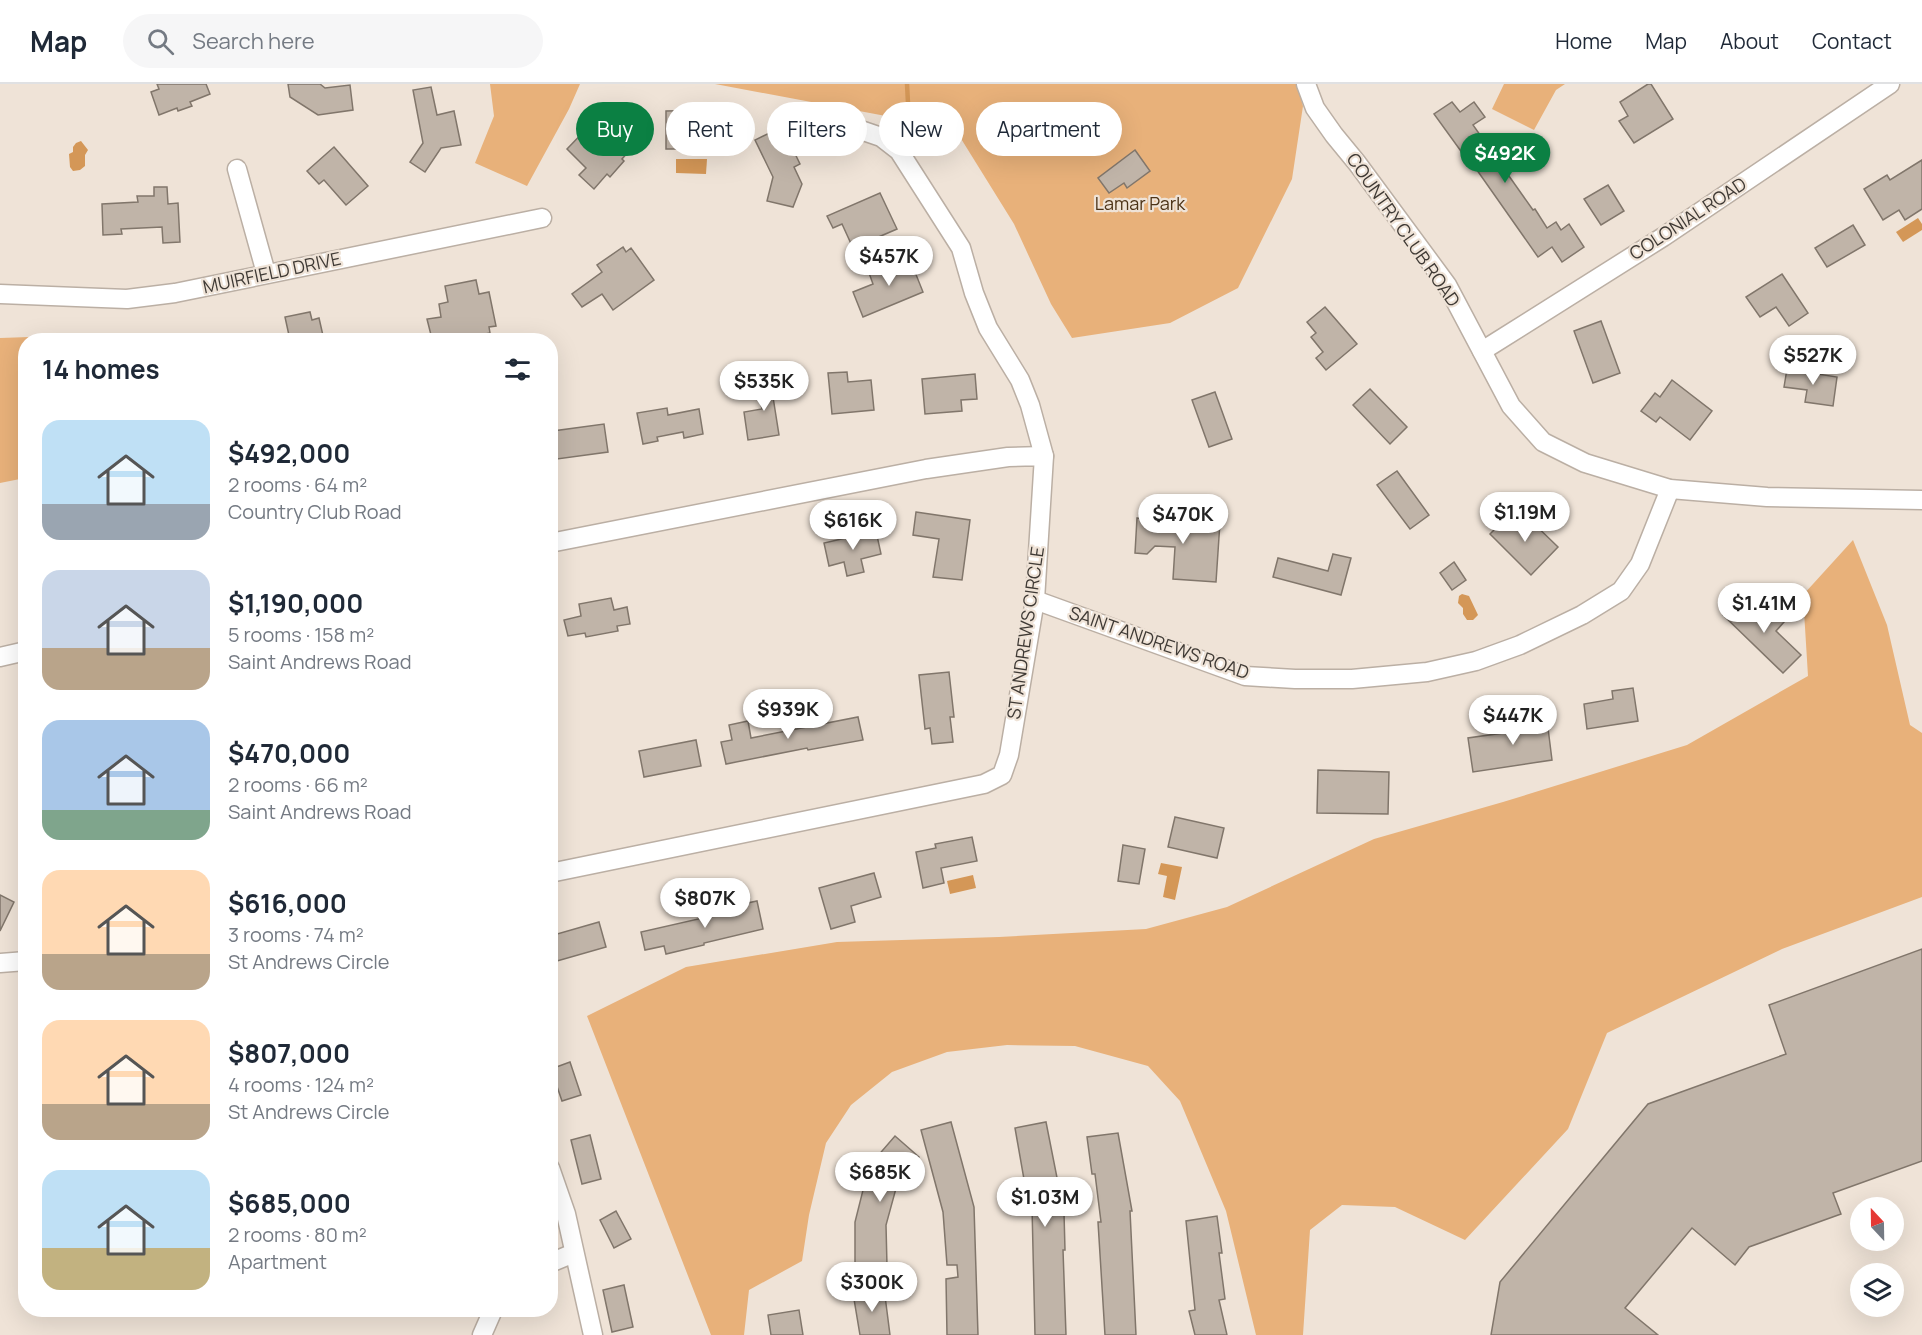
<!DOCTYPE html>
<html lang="en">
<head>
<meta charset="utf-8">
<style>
  body { margin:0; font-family:Manrope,sans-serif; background:#f6f6f7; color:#1f2937; height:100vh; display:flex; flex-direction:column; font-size:22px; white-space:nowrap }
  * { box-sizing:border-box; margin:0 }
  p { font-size:20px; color:#747a83 }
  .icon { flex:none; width:33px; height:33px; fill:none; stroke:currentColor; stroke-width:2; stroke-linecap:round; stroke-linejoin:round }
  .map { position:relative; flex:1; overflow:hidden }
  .panel { position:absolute; left:18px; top:249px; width:540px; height:984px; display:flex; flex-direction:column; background:#fff; border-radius:24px; box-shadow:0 6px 24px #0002 }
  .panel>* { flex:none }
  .guide { position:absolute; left:576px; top:18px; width:570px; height:54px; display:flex; gap:12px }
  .needle { width:39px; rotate:338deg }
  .fabs { position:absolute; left:1850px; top:1113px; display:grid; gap:12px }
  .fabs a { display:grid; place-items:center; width:54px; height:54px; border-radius:50%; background:#fff; box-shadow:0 6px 24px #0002; font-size:30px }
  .price { position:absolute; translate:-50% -51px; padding:0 14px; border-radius:21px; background:#fff; color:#222; font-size:20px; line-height:39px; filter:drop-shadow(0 2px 3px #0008) }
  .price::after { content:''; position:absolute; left:50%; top:36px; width:18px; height:14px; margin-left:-9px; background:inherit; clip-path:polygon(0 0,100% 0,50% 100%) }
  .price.selected { background:#0b8043; color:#fff }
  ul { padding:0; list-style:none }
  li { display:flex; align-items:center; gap:18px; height:150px; padding:0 24px }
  li span { display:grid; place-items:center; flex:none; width:168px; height:120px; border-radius:18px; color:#555 }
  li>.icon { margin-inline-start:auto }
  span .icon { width:72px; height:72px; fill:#fffc; stroke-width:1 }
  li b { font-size:26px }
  h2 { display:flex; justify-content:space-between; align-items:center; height:72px; padding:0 24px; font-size:26px }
  .chip { padding:0 21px; border-radius:27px; background:#fff; box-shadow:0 6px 24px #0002; font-size:21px; line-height:54px }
  .chip.selected { background:#0b8043; color:#fff }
  header { display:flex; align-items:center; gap:36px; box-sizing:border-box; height:84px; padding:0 30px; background:#fff; border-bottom:2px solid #e0e1e3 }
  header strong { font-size:28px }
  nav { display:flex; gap:33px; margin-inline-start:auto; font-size:21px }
  .search { width:420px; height:54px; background:#f6f6f7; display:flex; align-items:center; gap:15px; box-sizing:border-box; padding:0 21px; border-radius:33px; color:#747a83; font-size:22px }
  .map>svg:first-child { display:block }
  .green { fill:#e8b17a }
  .water { fill:#d49757 }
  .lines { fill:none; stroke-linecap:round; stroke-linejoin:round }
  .stream { stroke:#d49757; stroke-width:4.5 }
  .building { fill:#c0b4a8; stroke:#81766b; stroke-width:1.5 }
  .minor-casing { stroke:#bbafa4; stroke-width:21 }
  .minor { stroke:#fff; stroke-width:18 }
  .labels { text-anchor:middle; stroke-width:4.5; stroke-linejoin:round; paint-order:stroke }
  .park-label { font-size:18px; fill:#4d3317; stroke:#efe3d7 }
  .street-label { font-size:18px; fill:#3f3a35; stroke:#efe3d7 }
</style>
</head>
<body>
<header>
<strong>Map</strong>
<div class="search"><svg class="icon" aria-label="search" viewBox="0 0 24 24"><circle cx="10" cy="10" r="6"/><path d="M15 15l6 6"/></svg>Search here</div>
<nav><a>Home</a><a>Map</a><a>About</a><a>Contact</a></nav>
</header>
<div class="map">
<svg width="1922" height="1251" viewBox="0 0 1922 1251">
  <rect width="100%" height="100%" fill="#efe3d7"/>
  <g class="green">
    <path d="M490,0h90l-11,25 -42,77 -52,-23 19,-47z"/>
    <path d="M715,0h582l6,22 -11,73 -54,109 -68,35 -98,15 -21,-34 -37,-80 -59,-95z"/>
    <path d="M1504,0h61l-9,6 -22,40 -42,-21z"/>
    <path d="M118,250l1,6h-93l-1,138 -25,5v-145z"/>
    <path d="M1853,456l34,85 23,100 12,8v164l-140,52 -175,84 -39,96 -103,111 -70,-33 -53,-2 -32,25 -7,105h-47l-30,-124 -46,-110 -32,-35 -73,-20 -68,-1 -60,7 -55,20 -41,33 -25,38 -17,72 -7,46 -53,29 -5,45h-33l-124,-319 99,-49 151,-25 162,-5 147,-8 81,-22 147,-68 129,-37 184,-57 121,-69 -5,-81z"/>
  </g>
  <g class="water">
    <path d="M81,57l7,9 -3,5v11l-5,4 -7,1 -3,-4 -1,-13 4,-2v-5l3,-4z"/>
    <path d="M676,75h31l-1,15 -30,-1z"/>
    <path d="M1918,134l4,6v6l-19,12 -7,-10z"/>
    <path d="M1462,510l7,2 9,19 -5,5h-6l-4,-6v-6l-5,-5 1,-7z"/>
    <path d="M1161,779l21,4 -7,33 -12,-3 4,-21 -9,-2z"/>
    <path d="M973,791l3,13 -26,6 -3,-13z"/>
  </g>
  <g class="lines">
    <path class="stream" d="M907,0l1,19 14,25"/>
  </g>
  <g class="building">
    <path d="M157,0h49l4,10 -20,8 2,4 -14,5 -1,-3 -18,7 -8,-23 8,-3z"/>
    <path d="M288,0h32l5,4 25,-3 3,25 -35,5 -28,-18z"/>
    <path d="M1648,0h3l22,35 -39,24 -15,-22 9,-5 -8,-14z"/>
    <path d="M431,3l6,28 17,-4 7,34 -20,3 -16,24 -15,-10 13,-19 -10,-53z"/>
    <path d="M1452,18l8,10 14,-10 11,15 -12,8 60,85 2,-1 12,19 9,-6 5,8 8,-6 15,23 -22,15 -10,-15 -14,10 -73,-104 -2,1 -29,-40z"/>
    <path d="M713,26l1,39h-48v-38z"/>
    <path d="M592,39l25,23 3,-3 9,8 -7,8 2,2 -14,16 -3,-3 -13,15 -15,-14 7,-7 -19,-19z"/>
    <path d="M782,43l18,37 -6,3 8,17 -9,23 -26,-6 6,-24 -18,-37z"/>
    <path d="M334,63l34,39 -22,19 -22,-25 -5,4 -12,-13z"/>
    <path d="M1135,66l15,21 -23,17 -3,-5 -15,10 -11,-15z"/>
    <path d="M1922,76v49l-17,11 -6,-10 -16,10 -19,-31 23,-14 3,5z"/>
    <path d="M1608,101l16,26 -23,14 -17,-26z"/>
    <path d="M154,103h13l1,17 10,-1 2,39 -17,1 -1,-16 -41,2 1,5 -19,1 -1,-31 36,-2 -1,-6h17z"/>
    <path d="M880,109l17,36 -44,19 -11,-24 -9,4 -6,-12z"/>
    <path d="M1853,141l12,20 -38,22 -12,-19z"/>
    <path d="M623,163l3,5 5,-4 23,32 -41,30 -11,-16 -20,13 -10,-13 30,-22 -5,-7z"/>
    <path d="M909,173l14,35 -60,25 -10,-25 20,-8 -4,-11z"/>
    <path d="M1782,190l26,39 -19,13 -13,-19 -16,10 -14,-20z"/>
    <path d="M476,196l3,14 10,-2 7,34 -7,1 1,6 -34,7h-13l-2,-6 -10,1 -4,-16 14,-2 -2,-13 9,-2 -3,-16z"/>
    <path d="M1325,223l32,37 -31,26 -10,-12 7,-6 -12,-15 5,-4 -9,-11z"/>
    <path d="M310,228l2,8 7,-2 5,22h-34l-5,-23z"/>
    <path d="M1601,237l19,52 -27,10 -19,-52z"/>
    <path d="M1787,285l50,8 -4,29 -28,-4 2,-12 -23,-3z"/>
    <path d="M847,288l1,10 23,-2 3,30 -42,4 -4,-41z"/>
    <path d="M975,290l2,25 -16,1 1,11 -37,3 -3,-35z"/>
    <path d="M776,293l4,19 -7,1 6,38 -31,5 -4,-28 18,-3 -6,-28z"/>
    <path d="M1672,296l40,31 -22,29 -30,-23 -4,5 -15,-11 14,-18 5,4z"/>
    <path d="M1370,305l37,38 -17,17 -37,-39z"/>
    <path d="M1215,308l17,47 -23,8 -17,-47z"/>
    <path d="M667,324l1,7 31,-6 4,25 -19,4 -1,-6 -26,5 1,4 -15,3 -6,-31z"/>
    <path d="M604,340l4,28 -51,7 -4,-28z"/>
    <path d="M1397,387l32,44 -19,14 -33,-44z"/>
    <path d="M916,428l54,8 -8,60 -29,-3 6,-38 -26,-4z"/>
    <path d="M1524,430l34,33 -27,28 -41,-41 16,-16 7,7z"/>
    <path d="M1137,434l83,4 -4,60 -43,-3 2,-32 -20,-1 -8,8 -12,-1z"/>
    <path d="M876,447l5,23 -20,5 3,13 -17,4 -3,-14 -15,4 -5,-23z"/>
    <path d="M1333,470l18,4 -10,37 -68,-18 5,-19 50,13z"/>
    <path d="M1454,478l12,18 -14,10 -12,-17z"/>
    <path d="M611,514l3,12 13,-3 3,17 -13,2 1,5 -32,6 -1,-4 -17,3 -4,-16 17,-4 -2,-12z"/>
    <path d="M1736,516l17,16 12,-12 19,18 -8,9 25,24 -18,18 -60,-58z"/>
    <path d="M949,588l5,45h-4l3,25 -21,2 -2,-16 -5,1 -6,-54z"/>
    <path d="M1633,604l5,33 -51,8 -3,-25 29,-5 -1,-8z"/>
    <path d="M1546,628l6,48 -79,12 -5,-34 56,-8 -2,-15z"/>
    <path d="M858,633l5,23 -55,10 -1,-2 -81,16 -5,-22 11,-2 -3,-15 19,-4 3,17z"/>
    <path d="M696,656l5,26 -57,11 -5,-26z"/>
    <path d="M1318,686l71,2 -1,42 -71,-1z"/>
    <path d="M1175,733l49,11 -7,30 -49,-11z"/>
    <path d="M972,753l5,24 -36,7 3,15 -21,5 -7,-36 20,-4 -1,-4z"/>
    <path d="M1123,761l22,4 -6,35 -21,-3z"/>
    <path d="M874,789l7,24 -30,9 4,16 -24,7 -12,-41z"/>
    <path d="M0,811l14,7 -14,29z"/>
    <path d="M757,817l6,28 -59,14v2l-38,9 -2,-8 -19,4 -4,-18 75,-17 -1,-5z"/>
    <path d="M599,838l7,25 -56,16v-27z"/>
    <path d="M1922,865v212l-89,32 8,21 -92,33 -14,18 -43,-37 -67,80 33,27h-167l9,-53 148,-178 138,-50 -17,-49z"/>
    <path d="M570,978l11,33 -19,6 -11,-32z"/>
    <path d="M951,1038l23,85 4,128h-31l-1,-56 12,-2 -1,-12h-10l-4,-53 -22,-82z"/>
    <path d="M1046,1038l18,91 1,37h-2l3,85h-31l-3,-128 -3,1 -14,-80z"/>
    <path d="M1118,1049l14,78h-2l6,124h-31l-7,-113h3l-6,-48h-3l-5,-37z"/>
    <path d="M590,1051l11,44 -19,5 -11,-44z"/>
    <path d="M895,1052l24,21 -21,24 -12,44 1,41h-32v-44l14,-56z"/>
    <path d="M616,1127l15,28 -17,9 -14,-28z"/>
    <path d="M1217,1132l5,37h-3l6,46 -6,1 8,35h-32l-6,-24 6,-1 -9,-89z"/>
    <path d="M624,1201l9,42 -21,5 -9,-42z"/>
    <path d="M884,1204l6,47h-30l-7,-42z"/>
    <path d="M799,1226l4,25h-32l-3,-20z"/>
  </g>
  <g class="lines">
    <defs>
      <g id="minor">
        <path d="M1306,0l9,24 19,27 23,28 90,122 64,121 32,36 42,21 85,26 97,8 155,3"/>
        <path d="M846,41l35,12 18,14 62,97 13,45 14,35 32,52 10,25 14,51"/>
        <path d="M237,85l29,104"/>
        <path d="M0,210l127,5 48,-6 367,-75"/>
        <path d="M1482,267l181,-114 227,-153"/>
        <path d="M550,459l376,-74 82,-12 36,-1 -9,144 -26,155 -7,20 -18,9 -434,89"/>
        <path d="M1035,516l210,76 50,3h57l75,-7 49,-11 44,-16 62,-30 39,-24 19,-27 30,-75"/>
        <path d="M0,573l26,-6"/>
        <path d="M0,879l26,-2"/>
        <path d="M550,1084l16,46 27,121"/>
        <path d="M550,1179l24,-10"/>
        <path d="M482,1251l11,-25"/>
      </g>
    </defs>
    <use href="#minor" class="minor-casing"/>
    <use href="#minor" class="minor"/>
  </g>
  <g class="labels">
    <g class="park-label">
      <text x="1140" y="126">Lamar Park</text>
    </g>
    <g class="street-label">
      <text transform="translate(1688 135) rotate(-33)" y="6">COLONIAL ROAD</text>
      <text transform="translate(1403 146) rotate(55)" y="6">COUNTRY CLUB ROAD</text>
      <text transform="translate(272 189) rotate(-12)" y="6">MUIRFIELD DRIVE</text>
      <text transform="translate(1026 549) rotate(-82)" y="6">ST ANDREWS CIRCLE</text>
      <text transform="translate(1159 559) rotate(19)" y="6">SAINT ANDREWS ROAD</text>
    </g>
  </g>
</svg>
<div class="fabs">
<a><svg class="needle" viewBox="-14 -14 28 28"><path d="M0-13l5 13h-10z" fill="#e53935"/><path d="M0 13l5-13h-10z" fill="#747a83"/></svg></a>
<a><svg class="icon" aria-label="layers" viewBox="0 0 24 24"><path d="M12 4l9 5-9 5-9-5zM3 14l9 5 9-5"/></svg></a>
</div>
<b class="price selected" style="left:1505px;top:100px">$492K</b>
<b class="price" style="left:889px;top:203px">$457K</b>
<b class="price" style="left:1813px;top:302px">$527K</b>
<b class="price" style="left:764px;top:328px">$535K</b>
<b class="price" style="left:1525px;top:459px">$1.19M</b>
<b class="price" style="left:1183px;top:461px">$470K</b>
<b class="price" style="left:853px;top:467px">$616K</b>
<b class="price" style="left:1764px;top:550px">$1.41M</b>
<b class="price" style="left:788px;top:656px">$939K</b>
<b class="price" style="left:1513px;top:662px">$447K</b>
<b class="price" style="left:705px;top:845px">$807K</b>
<b class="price" style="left:880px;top:1119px">$685K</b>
<b class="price" style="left:1045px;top:1144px">$1.03M</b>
<b class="price" style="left:872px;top:1229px">$300K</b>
<div class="guide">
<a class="chip selected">Buy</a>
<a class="chip">Rent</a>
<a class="chip">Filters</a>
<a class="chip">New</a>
<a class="chip">Apartment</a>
</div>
<section class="panel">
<h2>14 homes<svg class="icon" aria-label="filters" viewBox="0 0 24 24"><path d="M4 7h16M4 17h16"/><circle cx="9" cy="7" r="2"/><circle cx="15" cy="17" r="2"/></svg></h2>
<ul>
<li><span style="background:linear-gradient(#bfe0f5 70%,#9aa5b1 0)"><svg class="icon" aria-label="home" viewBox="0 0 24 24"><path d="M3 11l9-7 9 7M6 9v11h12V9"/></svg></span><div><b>$492,000</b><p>2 rooms · 64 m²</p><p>Country Club Road</p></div></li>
<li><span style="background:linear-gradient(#c9d6e8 65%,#b9a48a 0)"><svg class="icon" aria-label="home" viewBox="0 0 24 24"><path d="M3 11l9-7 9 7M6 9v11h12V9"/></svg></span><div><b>$1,190,000</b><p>5 rooms · 158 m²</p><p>Saint Andrews Road</p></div></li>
<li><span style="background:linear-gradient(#a9c7e8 75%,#7fa58c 0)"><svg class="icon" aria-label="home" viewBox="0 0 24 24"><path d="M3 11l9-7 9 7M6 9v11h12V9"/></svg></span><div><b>$470,000</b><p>2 rooms · 66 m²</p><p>Saint Andrews Road</p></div></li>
<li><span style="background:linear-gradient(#ffd9b3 70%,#b9a48a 0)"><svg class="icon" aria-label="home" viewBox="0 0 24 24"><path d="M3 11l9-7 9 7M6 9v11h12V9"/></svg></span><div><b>$616,000</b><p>3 rooms · 74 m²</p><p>St Andrews Circle</p></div></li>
<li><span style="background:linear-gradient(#ffd9b3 70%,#b9a48a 0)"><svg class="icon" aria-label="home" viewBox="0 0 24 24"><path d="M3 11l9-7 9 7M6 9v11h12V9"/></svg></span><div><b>$807,000</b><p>4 rooms · 124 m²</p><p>St Andrews Circle</p></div></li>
<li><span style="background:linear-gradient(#bfe0f5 65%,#c2b280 0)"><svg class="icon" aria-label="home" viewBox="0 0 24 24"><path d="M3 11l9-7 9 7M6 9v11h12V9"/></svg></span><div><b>$685,000</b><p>2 rooms · 80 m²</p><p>Apartment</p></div></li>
</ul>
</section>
</div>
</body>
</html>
